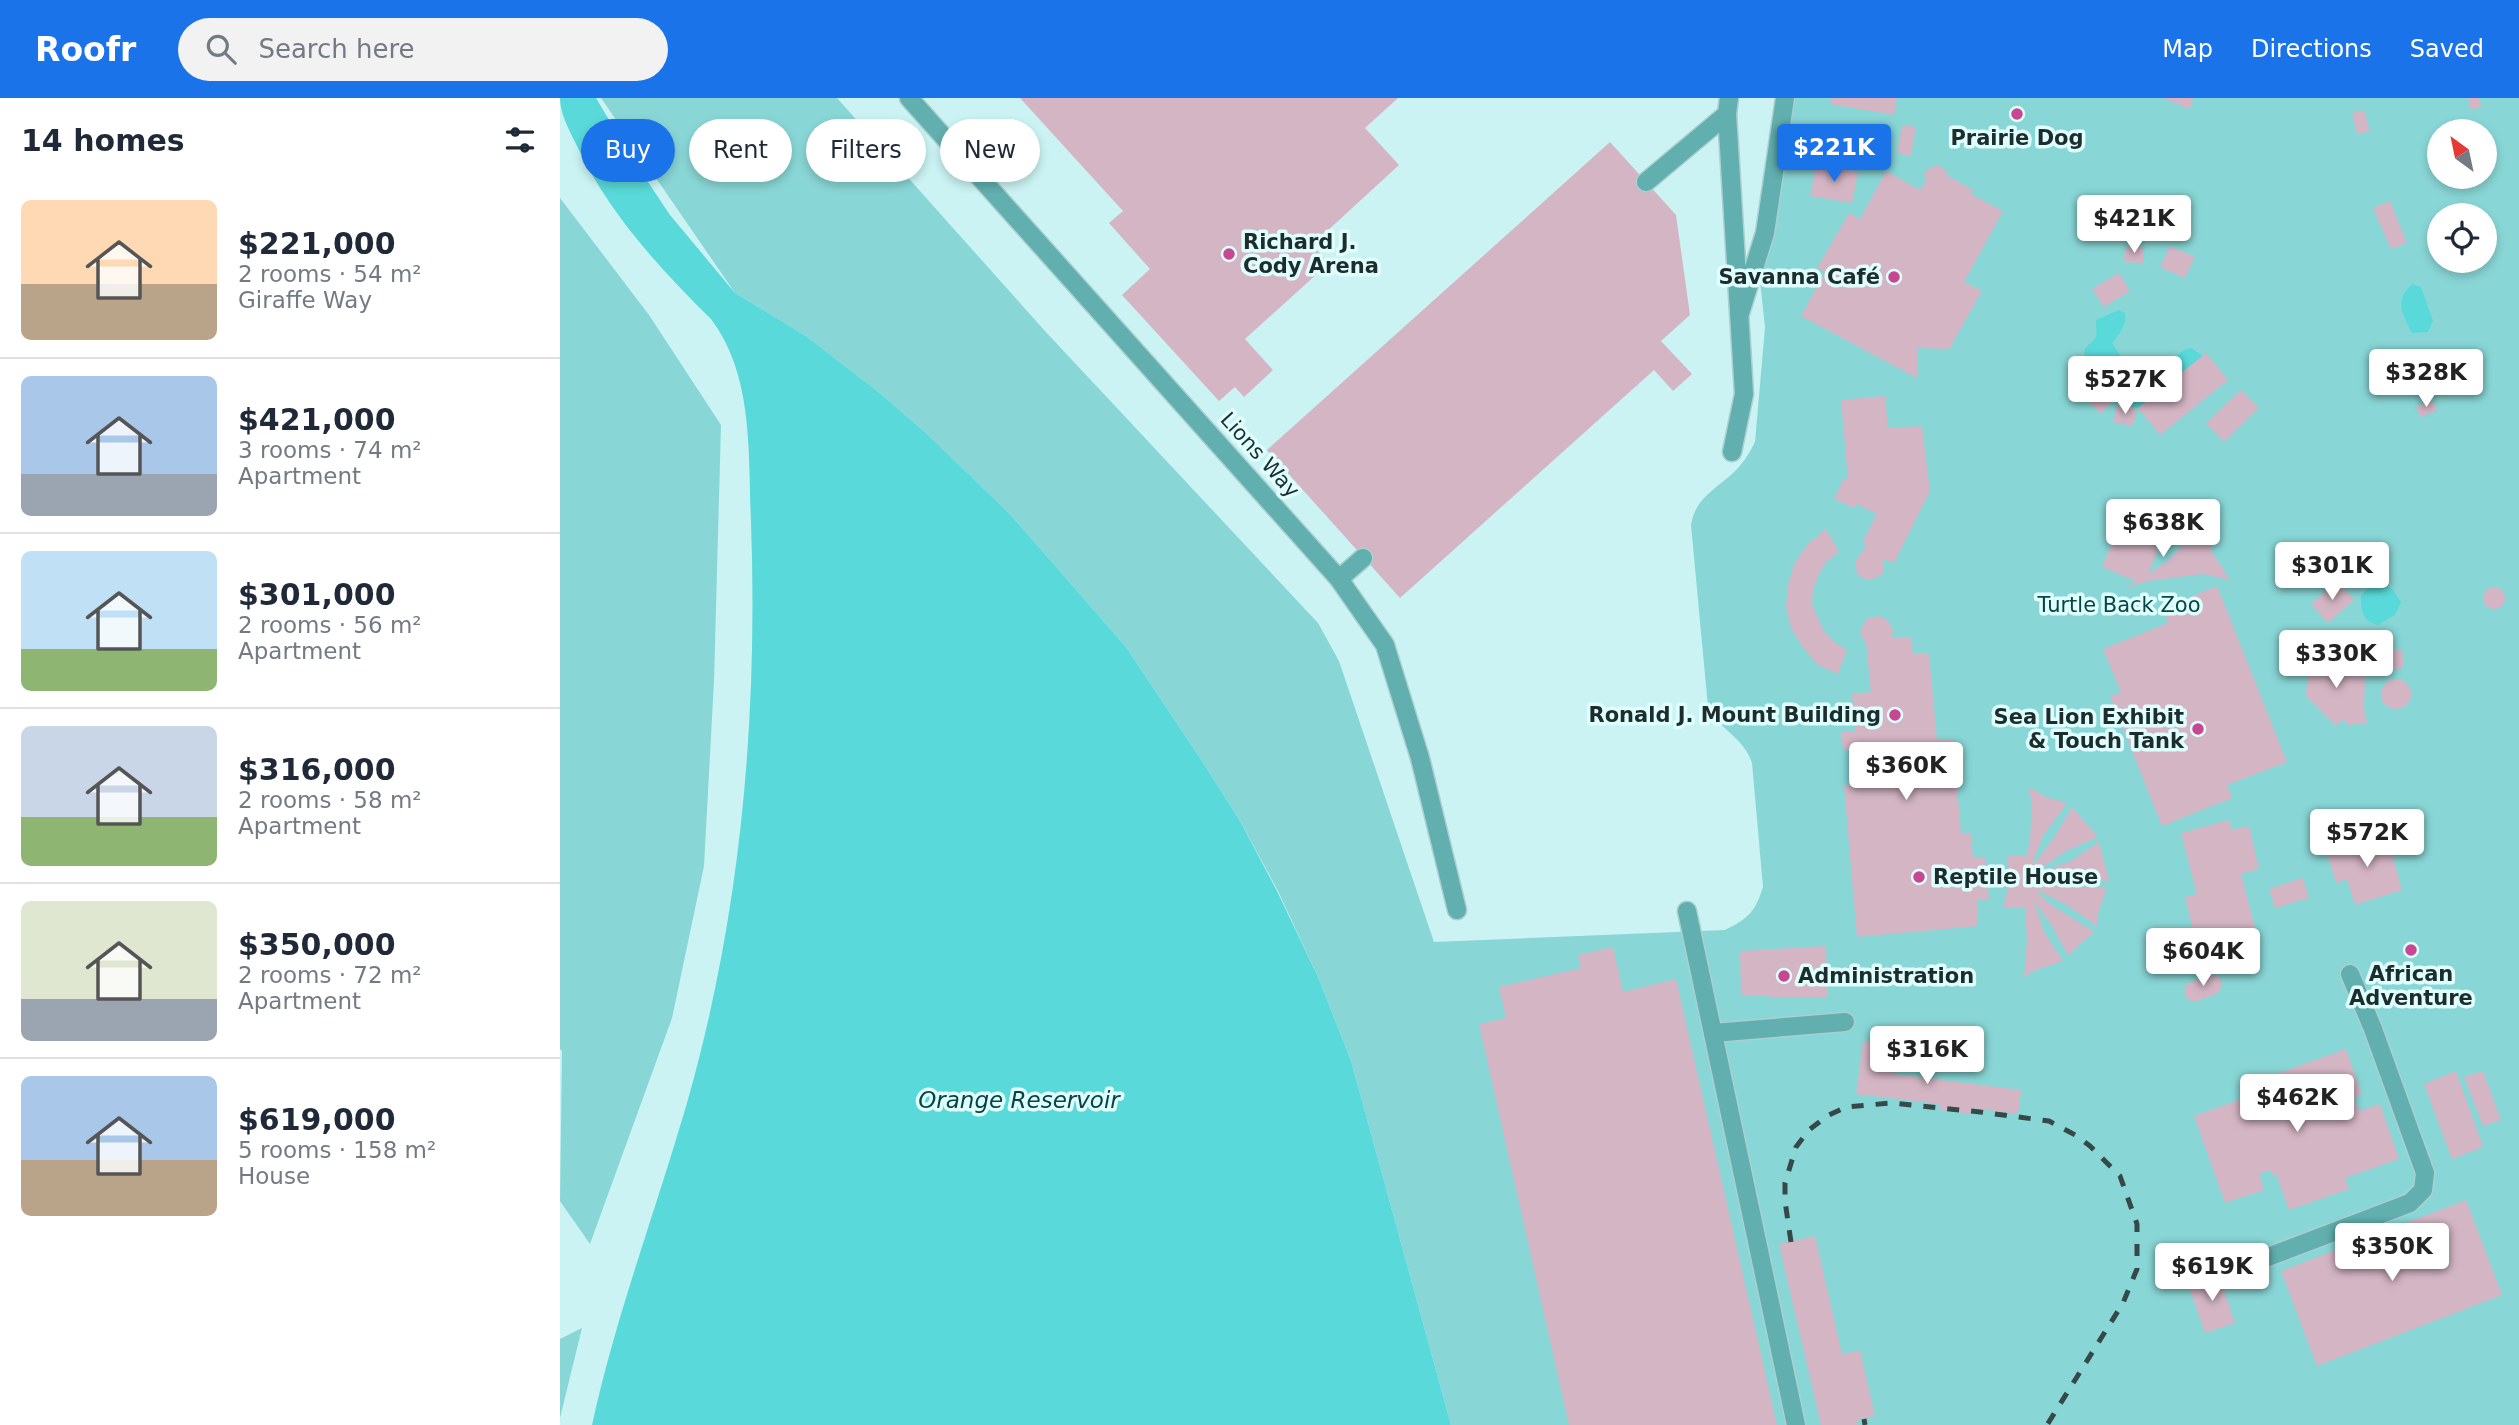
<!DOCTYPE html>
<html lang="en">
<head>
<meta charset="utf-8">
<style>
  body { margin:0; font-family:"DejaVu Sans",sans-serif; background:#f2f2f3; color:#1f2937; height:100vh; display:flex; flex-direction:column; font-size:26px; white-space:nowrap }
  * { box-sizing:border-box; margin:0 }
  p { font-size:23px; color:#747a83 }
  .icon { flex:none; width:38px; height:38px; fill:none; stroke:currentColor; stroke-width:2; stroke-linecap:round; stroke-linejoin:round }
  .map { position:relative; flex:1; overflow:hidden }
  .details { display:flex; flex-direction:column; background:#fff; width:560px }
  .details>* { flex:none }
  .top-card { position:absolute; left:21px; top:21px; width:665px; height:63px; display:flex; gap:14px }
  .needle { width:46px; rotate:327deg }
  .buttons { position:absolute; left:1867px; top:21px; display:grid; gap:14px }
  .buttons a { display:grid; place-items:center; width:70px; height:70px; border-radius:50%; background:#fff; box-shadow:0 4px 10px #0003; font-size:35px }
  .price { position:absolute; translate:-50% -60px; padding:0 16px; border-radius:7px; background:#fff; color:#222; font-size:23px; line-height:46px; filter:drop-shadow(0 2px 4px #0008) }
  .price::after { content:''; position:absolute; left:50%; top:42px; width:21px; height:16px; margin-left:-10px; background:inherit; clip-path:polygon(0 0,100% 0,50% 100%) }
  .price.on { background:#1a73e8; color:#fff }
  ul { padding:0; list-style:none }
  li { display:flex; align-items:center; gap:21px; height:175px; padding:0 21px }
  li+li { border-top:2px solid #e0e1e3 }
  li span { display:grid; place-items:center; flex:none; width:196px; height:140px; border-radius:10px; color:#555 }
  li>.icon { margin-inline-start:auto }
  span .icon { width:84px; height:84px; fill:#fffc; stroke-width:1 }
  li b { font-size:30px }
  h2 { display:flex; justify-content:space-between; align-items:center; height:84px; padding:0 21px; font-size:30px }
  .tag { padding:0 24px; border-radius:32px; background:#fff; box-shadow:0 4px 10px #0003; font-size:24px; line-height:63px }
  .tag.on { background:#1a73e8; color:#fff }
  header { display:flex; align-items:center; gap:42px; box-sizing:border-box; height:98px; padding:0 35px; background:#1a73e8; color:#fff }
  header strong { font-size:33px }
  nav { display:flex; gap:38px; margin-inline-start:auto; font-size:24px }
  .search { width:490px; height:63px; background:#f2f2f3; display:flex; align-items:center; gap:18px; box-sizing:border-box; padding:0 24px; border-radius:38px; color:#747a83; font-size:26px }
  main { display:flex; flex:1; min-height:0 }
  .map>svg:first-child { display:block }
  .green { fill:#89d6d6; fill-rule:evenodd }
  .water { fill:#59d9d9 }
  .building { fill:#d4b5c4 }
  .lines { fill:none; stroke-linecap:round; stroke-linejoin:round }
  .service-casing { stroke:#accfcf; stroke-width:21 }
  .minor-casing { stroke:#accfcf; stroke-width:21 }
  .service { stroke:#61afaf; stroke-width:18 }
  .minor { stroke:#61afaf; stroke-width:18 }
  .rail { stroke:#364949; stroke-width:5; stroke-dasharray:12 12; stroke-linecap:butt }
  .poi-dot { fill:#c74793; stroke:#dffffe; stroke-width:2.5 }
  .labels { text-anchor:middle; stroke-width:7; stroke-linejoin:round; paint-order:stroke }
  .poi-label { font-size:21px; font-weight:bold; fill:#1d2c2c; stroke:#dffffe; text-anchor:start }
  .street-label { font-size:21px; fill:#1d2c2c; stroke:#dffffe }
  .park-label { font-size:21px; fill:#094545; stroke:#dffffe }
  .water-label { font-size:23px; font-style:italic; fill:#084445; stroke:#dffffe }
</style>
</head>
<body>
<header>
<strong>Roofr</strong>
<div class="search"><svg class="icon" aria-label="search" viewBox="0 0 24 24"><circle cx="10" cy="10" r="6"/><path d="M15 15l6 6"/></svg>Search here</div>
<nav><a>Map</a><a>Directions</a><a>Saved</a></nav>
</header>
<main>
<section class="details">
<h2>14 homes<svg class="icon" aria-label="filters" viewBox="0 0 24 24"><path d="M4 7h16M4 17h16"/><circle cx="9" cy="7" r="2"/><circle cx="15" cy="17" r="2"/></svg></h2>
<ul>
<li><span style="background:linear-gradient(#ffd9b3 60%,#b9a48a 0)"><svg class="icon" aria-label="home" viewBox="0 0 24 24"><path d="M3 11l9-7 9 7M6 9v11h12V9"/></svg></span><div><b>$221,000</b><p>2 rooms · 54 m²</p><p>Giraffe Way</p></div></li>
<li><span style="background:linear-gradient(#a9c7e8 70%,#9aa5b1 0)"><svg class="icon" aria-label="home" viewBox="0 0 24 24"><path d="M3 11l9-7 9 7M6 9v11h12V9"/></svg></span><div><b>$421,000</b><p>3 rooms · 74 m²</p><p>Apartment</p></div></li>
<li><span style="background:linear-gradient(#bfe0f5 70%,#8fb573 0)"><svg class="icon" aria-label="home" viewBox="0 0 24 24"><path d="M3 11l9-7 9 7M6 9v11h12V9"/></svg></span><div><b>$301,000</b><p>2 rooms · 56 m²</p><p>Apartment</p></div></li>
<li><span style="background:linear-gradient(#c9d6e8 65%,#8fb573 0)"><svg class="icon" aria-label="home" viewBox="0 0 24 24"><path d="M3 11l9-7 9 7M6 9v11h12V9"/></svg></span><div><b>$316,000</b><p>2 rooms · 58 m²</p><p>Apartment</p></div></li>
<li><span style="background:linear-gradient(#dfe7d0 70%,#9aa5b1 0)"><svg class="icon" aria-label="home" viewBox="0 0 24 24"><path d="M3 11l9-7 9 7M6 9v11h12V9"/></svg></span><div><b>$350,000</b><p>2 rooms · 72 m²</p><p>Apartment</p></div></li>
<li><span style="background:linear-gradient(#a9c7e8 60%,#b9a48a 0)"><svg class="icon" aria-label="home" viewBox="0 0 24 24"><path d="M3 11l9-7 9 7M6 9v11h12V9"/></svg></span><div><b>$619,000</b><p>5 rooms · 158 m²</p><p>House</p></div></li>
</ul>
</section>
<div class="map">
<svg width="1959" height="1327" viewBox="0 0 1959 1327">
  <rect width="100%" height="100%" fill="#cbf3f3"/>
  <g class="green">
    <path d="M41,0h236l207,232 274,293 21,38 95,281 291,-12c24,-12 30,-18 38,-43l-11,-124c-8,-25 -32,-33 -44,-56l-17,-182c4,-26 23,-35 41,-51 10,-9 17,-20 23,-32l10,-115 -10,-93 15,-79 7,-57h742v1327h-1068l-100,-364 -33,-84 -41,-88 -37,-68 -38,-60 -76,-114 -117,-134 -83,-80 -50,-43 -70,-54 -71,-43zM1880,33h45v46h-45zM1880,117h45v46h-45z"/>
    <path d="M0,100l89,117 72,110 -7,256 -10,185 -32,152 -82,226 -30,-43 2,-150 -2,-2z"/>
    <path d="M22,1230l-22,90v-79z"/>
  </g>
  <g class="water">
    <path d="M0,0h36l34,57 40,60 65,78 71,43 70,54 50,43 83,80 117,134 76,114 38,60 36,68 42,88 33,84 100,364h-859c24,-110 64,-215 95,-322 54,-189 71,-386 64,-581 -3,-68 3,-146 -40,-203 -53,-52 -103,-107 -135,-175 -7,-14 -16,-31 -16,-46z"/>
    <path d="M1852,186l9,3 12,34 -5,11 -16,1c-10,-20 -18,-32 0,-49z"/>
    <path d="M1559,212l6,3c2,13 -6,21 -13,30l25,37c29,5 30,-28 54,-32l12,8 -65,52c-33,-5 -38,-16 -47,-47l-7,2 1,-15c15,-13 11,-10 11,-28z"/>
    <path d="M1823,485l10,7 8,12 -6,13 -17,10c-16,-4 -17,-14 -17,-29l6,-7z"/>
  </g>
  <g class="building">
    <path d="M460,0h378l-33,30 34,37 -87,80 17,18 -84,76 28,31 -29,27 -9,-10 -16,14 -97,-106 28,-26 -41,-46 14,-12z"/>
    <path d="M1271,0h66l-3,17 -64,-11z"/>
    <path d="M1603,0h31l-5,11z"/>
    <path d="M1908,0h11l2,9 -10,3z"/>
    <path d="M1804,12l6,21 -13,3 -5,-21z"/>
    <path d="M1342,27l14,2 -5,29 -14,-3z"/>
    <path d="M1050,44l66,73 14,100 -29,26 31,33 -19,17 -19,-21 -254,228 -133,-148z"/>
    <path d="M1256,67l42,7 -6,31 -42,-7z"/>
    <path d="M1376,68l7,1 5,9 25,14 -2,4 32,17 -39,71 18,9 -33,58 -31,-1 -1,30 -116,-62 24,-44 -8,-4 32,-55 11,6 26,-48 34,19 6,-9 -2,-7 5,-6z"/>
    <path d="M1830,103l17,42 -16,6 -18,-41z"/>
    <path d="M1610,148l25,11 -10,21 -25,-11z"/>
    <path d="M1565,149l18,1v15l-19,-1z"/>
    <path d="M1559,175l11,18 -26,16 -12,-18z"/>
    <path d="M1646,255l22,27 -68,55 -22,-27z"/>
    <path d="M1531,263l6,21 -19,4 -4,-20z"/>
    <path d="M1538,288l15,15 -12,13 -16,-15z"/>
    <path d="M1681,292l18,18 -35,34 -18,-19z"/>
    <path d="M1325,298l3,32 34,-2 8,65 -36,72 -10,-4 -1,13 -3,4 -10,4 -10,-3 -3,-4 -2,-11 11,-16 -3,-5 14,-27 -21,-10 -2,4 -20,-9 10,-21 4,2 -7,-80z"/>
    <path d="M1873,303l4,10 -17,6 -4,-11z"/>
    <path d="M1557,307l20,4 -4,17 -20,-4z"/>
    <path d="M1646,423l6,31 18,28 -27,-6 -55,7 -23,7 11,-7 -34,-14 15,-36 42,17 -11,26 20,-13z"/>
    <path d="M1266,431l13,23 -13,10 -7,12 -6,15 -1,16 12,26 10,11 13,8 -9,24 -20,-9 -14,-16 -13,-21 -5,-21 2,-23 7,-22 13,-18z"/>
    <path d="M1777,483l17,19 -26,23 -17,-19z"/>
    <path d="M1657,488l70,176 -60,23 5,13 -70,28 -52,-130 11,-4 -18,-43 65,-26 -6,-14z"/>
    <circle cx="1934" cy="500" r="11"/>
    <path d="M1320,518l8,5 5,8 -1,8h19l2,16h16l8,87 16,-1 8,94h10l2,25 12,-1 4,42 -12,1 1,26 -121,11 -13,-151 16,-2 -4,-36 -13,2 -2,-18 14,-1 -3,-37 19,-2 -5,-49 -6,-10 6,-14z"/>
    <path d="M1759,548l17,20h20l9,13 -1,30 3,14 -20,2 -3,-6 -8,7 -30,-30 2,-32z"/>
    <path d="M1842,551l2,19 -19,2 -2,-18z"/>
    <circle cx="1836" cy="596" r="15"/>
    <path d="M1469,689l17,10 21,6 -24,33 -10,25 2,2 20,-27 17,-29 26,30 -32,14 -27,19v3l32,-12 28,-19 10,39 -35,-3 -33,3 32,6h34l-10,29 1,11 -31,-22 -28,-14 -1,2 12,11 44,28 -26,23 -16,-29 -18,-25 10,31 19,29 -30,10 -9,6 3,-36 -2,-33 -22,-1 7,-25 -3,-27h20l3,-15 2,-35z"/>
    <path d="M1669,722l3,10 17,-4 10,43 -18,5 18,69 -47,12 -2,-7 -12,3 -13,-54 12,-3 -16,-61z"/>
    <path d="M1827,737l15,55 -47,15 -8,-26 -11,4 -9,-30z"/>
    <path d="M1743,780l6,20 -34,10 -6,-19z"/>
    <path d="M1266,848l2,51 -59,1v-3h-28l-1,-44z"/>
    <path d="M1053,849l10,45 53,-13 101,446h-208l-90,-401 27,-6 -7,-31 82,-19 -3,-13z"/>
    <path d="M1651,876l9,4 2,7 -4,8 -23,9 -8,-3 -3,-7 3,-8z"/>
    <path d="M1303,943l34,4 -3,29 127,16 -3,24 -46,-6 -1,6 -31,-4v-6l-84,-10z"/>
    <path d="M1786,951l16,46 -8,2 5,14 21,-7 19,55 -54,19 4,11 -60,21 -13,-36 -4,1 -1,-5 -12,4 5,16 -39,13 -31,-87 50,-18 7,-15z"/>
    <path d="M1896,973l27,76 -31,12 -28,-75z"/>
    <path d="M1923,973l18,49 -18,6 -19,-49z"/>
    <path d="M1906,1102l36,95 -185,71 -36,-95z"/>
    <path d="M1255,1138l27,118 18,-4 15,66 -18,4 1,5h-37l-42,-181z"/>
    <path d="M1658,1175l17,50 -30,10 -17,-49z"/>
  </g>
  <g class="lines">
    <defs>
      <g id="service">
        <path d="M1086,84l81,-68"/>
        <path d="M1180,215l25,-80 20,-135"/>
        <path d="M779,481l24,-21"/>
        <path d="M1127,813l109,514"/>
        <path d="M1153,935l132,-11"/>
        <path d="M1671,1173l179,-68 13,-13 2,-17 -52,-144 -23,-55"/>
      </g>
      <g id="minor">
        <path d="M349,0l430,481 46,66 35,113 37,152"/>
        <path d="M1169,0l-2,16 17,280 -12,58"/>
      </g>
    </defs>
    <use href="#service" class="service-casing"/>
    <use href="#minor" class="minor-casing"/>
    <use href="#service" class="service"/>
    <use href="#minor" class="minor"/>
    <g class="rail">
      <path d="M1231,1144l-6,-41v-18l11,-36 13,-17 18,-14 19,-9 45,-4 89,9 69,9 28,15 13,10 30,30 17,48v45l-14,34 -76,122"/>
      <path d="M1304,1321l1,6"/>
    </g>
  </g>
  <g class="poi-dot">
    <circle cx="1457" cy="16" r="7"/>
    <circle cx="669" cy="156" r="7"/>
    <circle cx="1334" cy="179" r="7"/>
    <circle cx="1335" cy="617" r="7"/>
    <circle cx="1638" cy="631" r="7"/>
    <circle cx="1359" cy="779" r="7"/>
    <circle cx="1851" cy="852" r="7"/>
    <circle cx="1224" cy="878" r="7"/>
  </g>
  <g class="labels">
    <g class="poi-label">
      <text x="1457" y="47" text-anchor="middle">Prairie Dog</text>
      <text x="683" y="151">Richard J.<tspan x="683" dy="24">Cody Arena</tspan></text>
      <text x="1320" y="186" text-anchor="end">Savanna Café</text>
      <text x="1321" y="624" text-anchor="end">Ronald J. Mount Building</text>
      <text x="1624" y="626" text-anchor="end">Sea Lion Exhibit<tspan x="1624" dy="24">&amp; Touch Tank</tspan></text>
      <text x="1373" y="786">Reptile House</text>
      <text x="1851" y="883" text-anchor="middle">African<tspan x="1851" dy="24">Adventure</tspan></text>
      <text x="1238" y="885">Administration</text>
    </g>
    <g class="street-label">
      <text transform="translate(700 357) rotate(48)" y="7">Lions Way</text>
    </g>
    <g class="park-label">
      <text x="1559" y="514">Turtle Back Zoo</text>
    </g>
    <g class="water-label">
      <text x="459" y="1010">Orange Reservoir</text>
    </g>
  </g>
</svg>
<div class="buttons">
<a><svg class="needle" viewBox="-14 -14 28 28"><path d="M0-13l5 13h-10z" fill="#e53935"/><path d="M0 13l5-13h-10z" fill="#747a83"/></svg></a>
<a><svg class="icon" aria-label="locate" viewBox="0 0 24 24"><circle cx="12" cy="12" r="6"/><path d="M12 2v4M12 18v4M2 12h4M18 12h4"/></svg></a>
</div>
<b class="price on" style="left:1274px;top:86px">$221K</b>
<b class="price" style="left:1574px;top:157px">$421K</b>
<b class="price" style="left:1866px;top:311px">$328K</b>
<b class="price" style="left:1565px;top:318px">$527K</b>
<b class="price" style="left:1603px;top:461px">$638K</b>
<b class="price" style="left:1772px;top:504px">$301K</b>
<b class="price" style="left:1776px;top:592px">$330K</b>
<b class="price" style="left:1346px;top:704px">$360K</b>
<b class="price" style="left:1807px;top:771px">$572K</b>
<b class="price" style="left:1643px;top:890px">$604K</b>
<b class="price" style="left:1367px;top:988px">$316K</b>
<b class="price" style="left:1737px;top:1036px">$462K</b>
<b class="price" style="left:1832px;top:1185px">$350K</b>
<b class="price" style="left:1652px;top:1205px">$619K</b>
<div class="top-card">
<a class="tag on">Buy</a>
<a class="tag">Rent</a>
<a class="tag">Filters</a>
<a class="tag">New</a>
</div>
</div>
</main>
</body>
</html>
